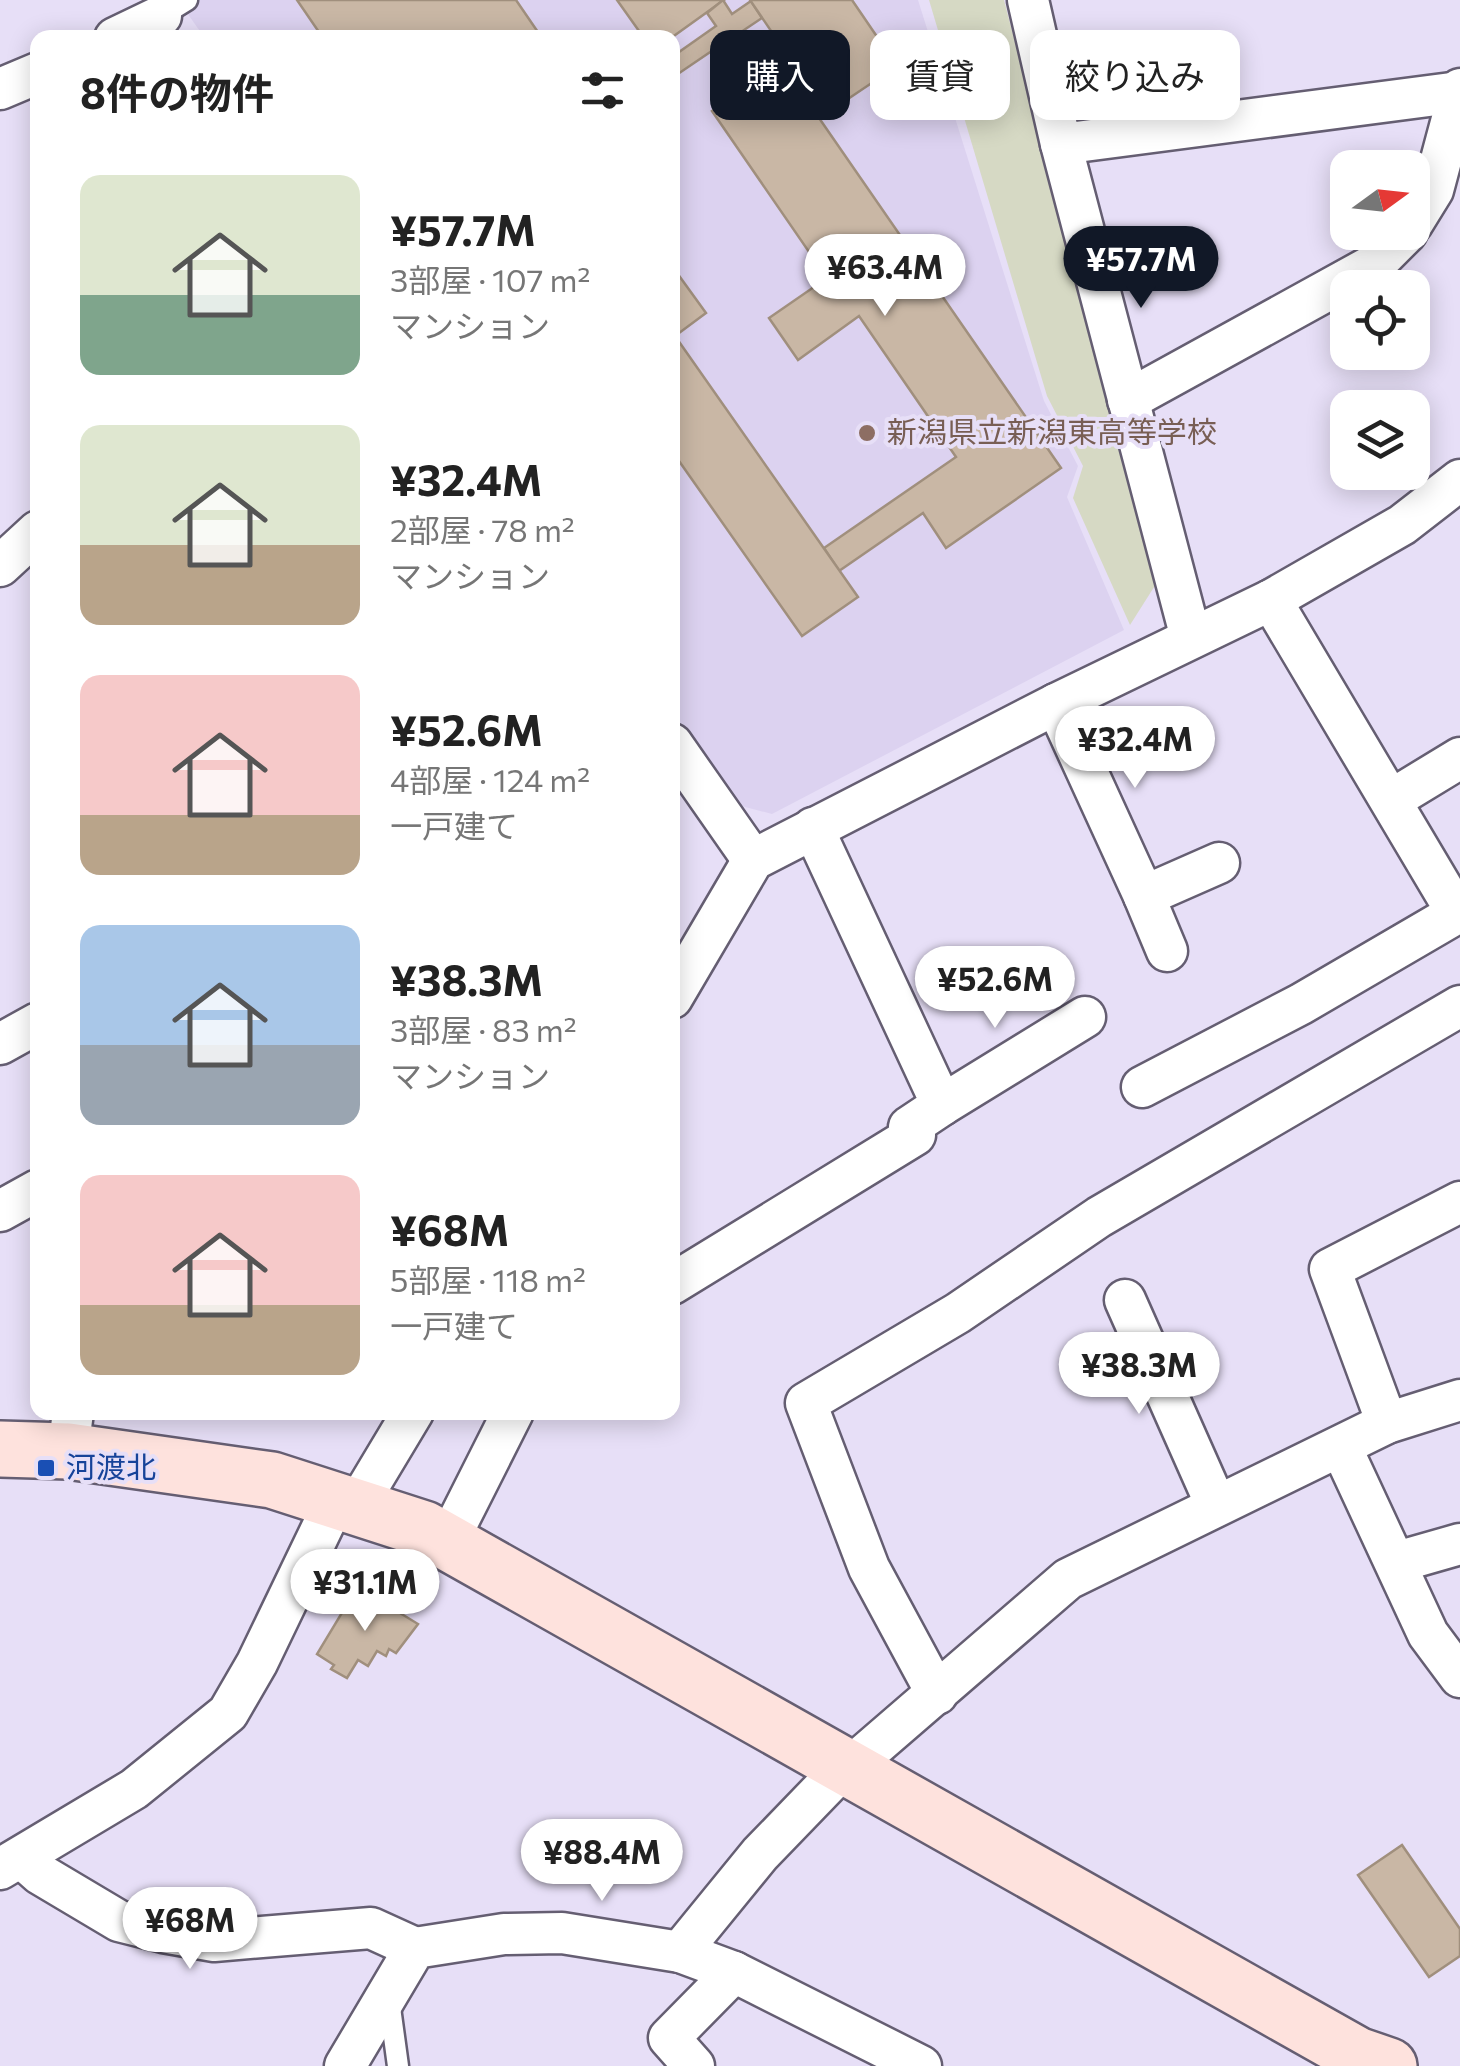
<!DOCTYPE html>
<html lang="ja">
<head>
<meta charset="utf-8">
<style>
  body { margin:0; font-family:Commissioner,"Noto Sans JP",sans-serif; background:#f6f6f6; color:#222; height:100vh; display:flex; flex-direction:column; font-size:38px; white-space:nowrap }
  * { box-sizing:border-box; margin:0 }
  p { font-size:32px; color:#767676 }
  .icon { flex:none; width:55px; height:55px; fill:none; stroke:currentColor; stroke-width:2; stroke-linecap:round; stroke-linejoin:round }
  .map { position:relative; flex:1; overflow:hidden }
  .side { position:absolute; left:30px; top:30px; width:650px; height:1390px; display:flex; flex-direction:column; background:#fff; border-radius:20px; box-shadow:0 5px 25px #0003 }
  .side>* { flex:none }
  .banner { position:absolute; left:710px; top:30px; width:600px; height:90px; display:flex; gap:20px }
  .needle { width:65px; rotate:75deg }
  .controls { position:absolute; left:1330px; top:150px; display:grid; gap:20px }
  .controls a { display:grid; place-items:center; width:100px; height:100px; border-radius:20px; background:#fff; box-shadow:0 5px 25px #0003; font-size:50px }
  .price { position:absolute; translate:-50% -85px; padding:0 22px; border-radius:35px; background:#fff; color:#222; font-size:32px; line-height:65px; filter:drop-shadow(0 2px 5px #0008) }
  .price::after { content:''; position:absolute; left:50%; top:60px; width:30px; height:22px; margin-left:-15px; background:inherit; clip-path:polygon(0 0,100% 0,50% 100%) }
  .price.current { background:#111827; color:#fff }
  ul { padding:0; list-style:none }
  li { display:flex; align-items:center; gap:30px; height:250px; padding:0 50px }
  li span { display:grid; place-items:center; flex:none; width:280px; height:200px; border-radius:20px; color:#555 }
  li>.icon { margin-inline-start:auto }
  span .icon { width:120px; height:120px; fill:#fffc; stroke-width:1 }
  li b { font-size:42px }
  h2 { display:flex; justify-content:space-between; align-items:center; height:120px; padding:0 50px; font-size:42px }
  .tag { padding:0 35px; border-radius:20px; background:#fff; box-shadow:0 5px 25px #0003; font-size:35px; line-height:90px }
  .tag.current { background:#111827; color:#fff }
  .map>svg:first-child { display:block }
  .built { fill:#dcd2f0 }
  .green { fill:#d6d9c4 }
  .building { fill:#c9b7a5; stroke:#a08f7d; stroke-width:2.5 }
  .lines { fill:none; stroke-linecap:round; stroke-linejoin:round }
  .lane-casing { stroke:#655e72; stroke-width:25 }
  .street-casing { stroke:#655e72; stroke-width:45 }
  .secondary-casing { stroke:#655e72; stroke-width:60 }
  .lane { stroke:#fff; stroke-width:20 }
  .street { stroke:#fff; stroke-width:40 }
  .secondary { stroke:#fee2dd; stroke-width:55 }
  .education-dot { fill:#8d6e63; stroke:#e7dff7; stroke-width:4 }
  .transit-dot { fill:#1a4fb4; stroke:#e7dff7; stroke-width:4 }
  .labels { text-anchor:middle; stroke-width:8; stroke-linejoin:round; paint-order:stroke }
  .education-label { font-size:30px; fill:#785e54; stroke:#e7dff7; text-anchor:start }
  .transit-label { font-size:30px; fill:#164399; stroke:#e7dff7; text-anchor:start }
</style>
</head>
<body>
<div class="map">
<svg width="1460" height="2066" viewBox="0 0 1460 2066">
  <rect width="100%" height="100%" fill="#e7dff7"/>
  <path class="built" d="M178,0h740l126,401 34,65 -11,31 57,133 -352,184 -38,-10 -61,-89 -1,-677 -468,-1z"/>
  <path class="green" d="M929,0h75l152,584 -26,41 -57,-127 10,-32 -36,-70z"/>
  <g class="building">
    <path d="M297,0h219l26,38h-219z"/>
    <path d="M617,0h107l-53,38h-27z"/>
    <path d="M723,0l9,14 19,-13 11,17 -18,12 28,39 -19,13 -28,-40 -53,36v-21l44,-31 -9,-13z"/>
    <path d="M852,0l45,66 -70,47 -77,-113z"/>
    <path d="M781,63l280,405 -115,80 -23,-35 -84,58 -15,-23 132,-91 -97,-141 -61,44 -29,-42 58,-40 -115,-167z"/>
    <path d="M672,266l34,47 -31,23 183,261 -56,39 -130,-185z"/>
    <path d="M364,1591l54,33 -22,29 -7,-4 -3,7 -9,-5 -9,15 -10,-6 -11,18 -16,-9 3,-4 -17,-11 29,-48 10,-3z"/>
    <path d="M1402,1845l58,84v27l-31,21 -71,-102z"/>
  </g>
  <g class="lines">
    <defs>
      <g id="lane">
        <path d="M161,16l26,-16"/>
        <path d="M389,2000l9,66"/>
      </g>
      <g id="street">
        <path d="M1028,0l33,144 130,494"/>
        <path d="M115,38l46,-22"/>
        <path d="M0,89l38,-16"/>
        <path d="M1061,144l398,-52"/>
        <path d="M1412,224l21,-34 27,-101"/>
        <path d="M1128,400l247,-136 32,-32"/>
        <path d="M0,566l38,-35"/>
        <path d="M1056,704l88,192 75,-33"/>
        <path d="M672,744l81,116"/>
        <path d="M1391,800l69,-42"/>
        <path d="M1144,896l23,55"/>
        <path d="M672,998l81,-138 303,-156 215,-104 131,-75 58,-45"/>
        <path d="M0,1044l38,-21"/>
        <path d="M1142,1087l159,-83 156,-91 -186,-313"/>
        <path d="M942,1105l143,-88"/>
        <path d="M0,1211l38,-21"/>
        <path d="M672,1284l243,-149 -6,-8 33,-22 -129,-277"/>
        <path d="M1125,1300l91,205"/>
        <path d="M1387,1423l-57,-154 130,-67"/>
        <path d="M1341,1447l87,187 32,43"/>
        <path d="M68,1451l5,-39"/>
        <path d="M356,1507l57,-95"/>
        <path d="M448,1541l65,-129"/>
        <path d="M1397,1562l63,-18"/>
        <path d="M937,1694l-68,-126 -63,-165 152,-90 141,-96 361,-211"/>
        <path d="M848,1769l220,-190 319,-156 73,-23"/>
        <path d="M22,1858l18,16 79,47 44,11 51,9 157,-13 44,20"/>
        <path d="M0,1869l134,-80 94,-76 29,-50 78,-162"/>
        <path d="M680,1952l80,-98 84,-87"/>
        <path d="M345,2066l70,-118 89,-14 58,-1 118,19 54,20 187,94"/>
        <path d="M694,2066l-25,-28 65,-66"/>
      </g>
      <path id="secondary" d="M0,1449l68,2 204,29 152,49 933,526 32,11"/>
    </defs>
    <use href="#lane" class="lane-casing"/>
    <use href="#street" class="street-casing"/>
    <use href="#secondary" class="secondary-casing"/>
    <use href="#lane" class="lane"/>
    <use href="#street" class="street"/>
    <use href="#secondary" class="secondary"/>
  </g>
  <circle class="education-dot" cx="867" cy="433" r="10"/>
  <rect class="transit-dot" x="36" y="1458" width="20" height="20" rx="5"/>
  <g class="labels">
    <g class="education-label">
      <text x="887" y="443">新潟県立新潟東高等学校</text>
    </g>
    <g class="transit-label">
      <text x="66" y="1478">河渡北</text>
    </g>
  </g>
</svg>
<div class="controls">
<a><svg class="needle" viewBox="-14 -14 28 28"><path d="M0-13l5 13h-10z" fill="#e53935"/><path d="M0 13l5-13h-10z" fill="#767676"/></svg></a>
<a><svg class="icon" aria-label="locate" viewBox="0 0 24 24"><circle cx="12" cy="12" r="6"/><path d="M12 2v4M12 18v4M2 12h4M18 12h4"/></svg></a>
<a><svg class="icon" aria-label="layers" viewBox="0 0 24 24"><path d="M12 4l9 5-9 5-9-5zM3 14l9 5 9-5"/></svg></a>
</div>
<b class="price current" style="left:1141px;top:311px">¥57.7M</b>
<b class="price" style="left:885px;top:319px">¥63.4M</b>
<b class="price" style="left:1135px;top:791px">¥32.4M</b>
<b class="price" style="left:995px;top:1031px">¥52.6M</b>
<b class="price" style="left:1139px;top:1417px">¥38.3M</b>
<b class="price" style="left:365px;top:1634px">¥31.1M</b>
<b class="price" style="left:602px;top:1904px">¥88.4M</b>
<b class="price" style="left:190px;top:1972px">¥68M</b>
<div class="banner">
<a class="tag current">購入</a>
<a class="tag">賃貸</a>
<a class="tag">絞り込み</a>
</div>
<section class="side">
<h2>8件の物件<svg class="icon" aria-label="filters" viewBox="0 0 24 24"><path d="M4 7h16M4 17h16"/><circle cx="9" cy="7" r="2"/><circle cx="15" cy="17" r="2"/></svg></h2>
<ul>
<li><span style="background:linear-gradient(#dfe7d0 60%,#7fa58c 0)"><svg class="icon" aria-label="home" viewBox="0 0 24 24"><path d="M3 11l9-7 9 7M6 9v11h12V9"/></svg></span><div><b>¥57.7M</b><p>3部屋 · 107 m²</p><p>マンション</p></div></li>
<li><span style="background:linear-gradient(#dfe7d0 60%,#b9a48a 0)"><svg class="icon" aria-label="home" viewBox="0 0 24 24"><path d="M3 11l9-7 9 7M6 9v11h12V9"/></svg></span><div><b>¥32.4M</b><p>2部屋 · 78 m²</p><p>マンション</p></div></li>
<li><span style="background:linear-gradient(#f6c9c9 70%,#b9a48a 0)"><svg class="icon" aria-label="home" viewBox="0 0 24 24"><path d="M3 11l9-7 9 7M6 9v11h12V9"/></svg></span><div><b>¥52.6M</b><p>4部屋 · 124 m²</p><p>一戸建て</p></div></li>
<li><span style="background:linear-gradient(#a9c7e8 60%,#9aa5b1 0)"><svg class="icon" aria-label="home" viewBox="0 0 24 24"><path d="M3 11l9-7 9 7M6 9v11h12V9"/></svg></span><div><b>¥38.3M</b><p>3部屋 · 83 m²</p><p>マンション</p></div></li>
<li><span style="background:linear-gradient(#f6c9c9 65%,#b9a48a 0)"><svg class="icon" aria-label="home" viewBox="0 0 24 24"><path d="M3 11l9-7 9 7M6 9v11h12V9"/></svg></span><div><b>¥68M</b><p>5部屋 · 118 m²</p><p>一戸建て</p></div></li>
</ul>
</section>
</div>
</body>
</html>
